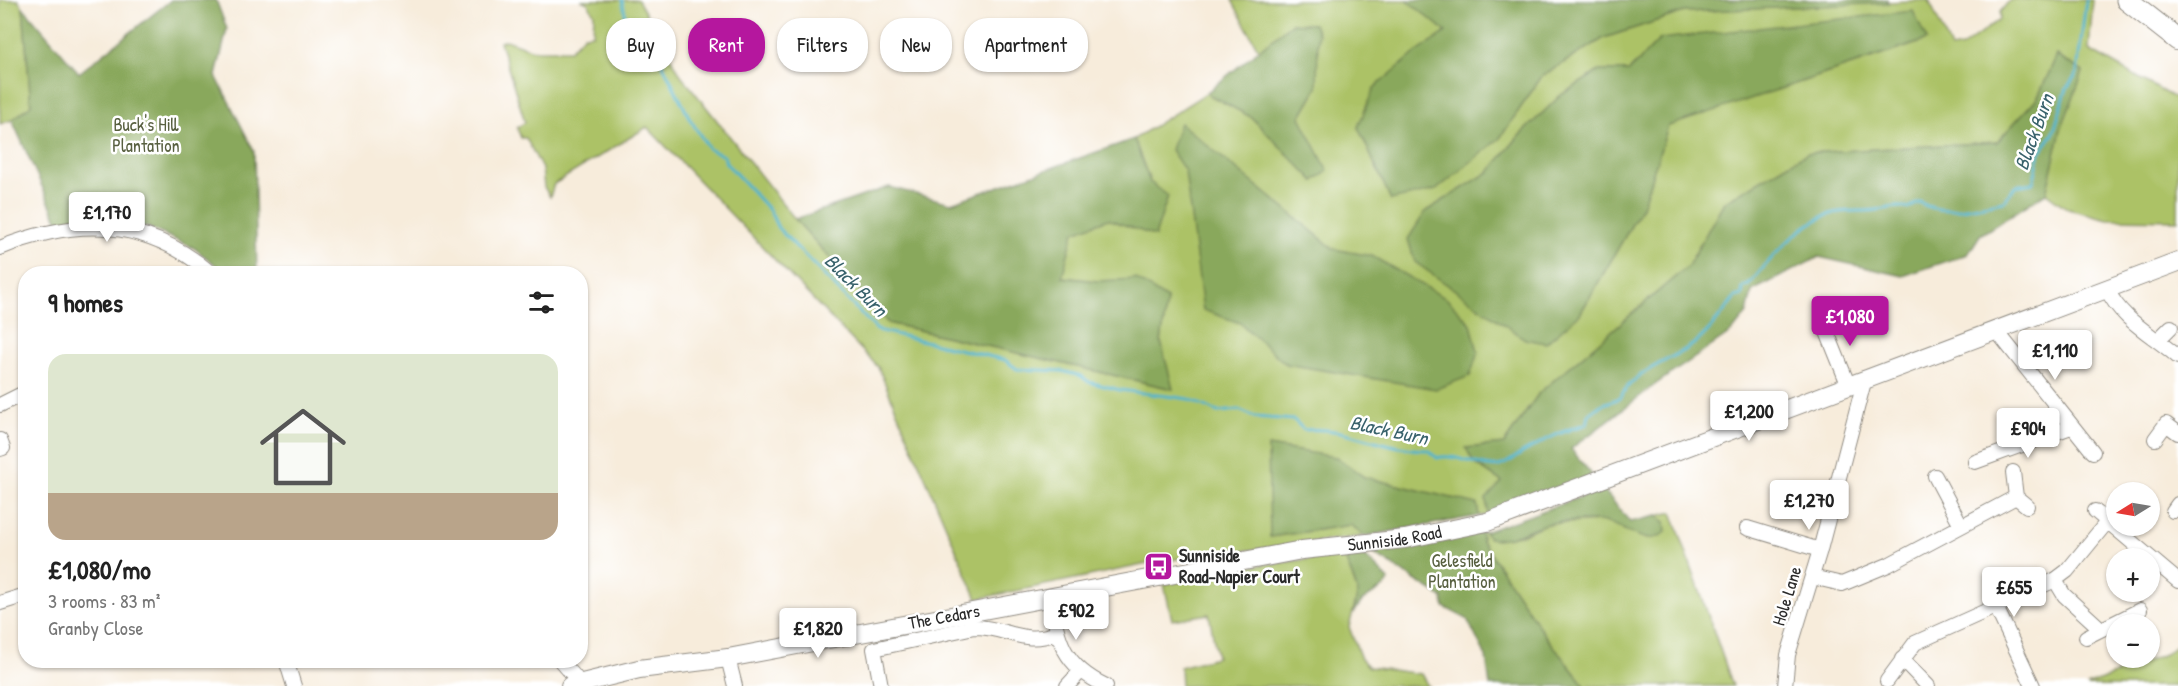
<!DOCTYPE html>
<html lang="en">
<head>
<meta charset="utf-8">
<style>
  body { margin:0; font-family:"Patrick Hand",sans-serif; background:#f6f6f6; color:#222; height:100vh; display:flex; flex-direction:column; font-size:22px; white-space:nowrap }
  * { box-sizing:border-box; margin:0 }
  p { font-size:20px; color:#767676 }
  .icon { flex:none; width:33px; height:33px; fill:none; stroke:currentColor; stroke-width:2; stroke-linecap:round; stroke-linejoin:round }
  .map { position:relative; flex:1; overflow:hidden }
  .drawer { position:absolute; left:18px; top:266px; width:570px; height:402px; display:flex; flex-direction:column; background:#fff; border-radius:24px; box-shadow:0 2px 4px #0004 }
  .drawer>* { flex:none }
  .guide { position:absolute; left:606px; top:18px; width:570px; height:54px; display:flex; gap:12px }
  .needle { width:39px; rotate:259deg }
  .tools { position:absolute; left:2106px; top:482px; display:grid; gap:12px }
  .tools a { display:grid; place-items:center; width:54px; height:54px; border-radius:50%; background:#fff; box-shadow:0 2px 4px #0004; font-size:30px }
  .price { position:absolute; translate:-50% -51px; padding:0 14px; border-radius:6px; background:#fff; color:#222; font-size:20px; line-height:39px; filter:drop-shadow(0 2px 3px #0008) }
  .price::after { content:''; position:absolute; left:50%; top:36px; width:18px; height:14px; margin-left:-9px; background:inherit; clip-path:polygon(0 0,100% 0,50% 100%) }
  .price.active { background:#b5179e; color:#fff }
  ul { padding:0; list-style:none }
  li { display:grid; align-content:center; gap:12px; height:318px; padding:0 30px }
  li span { display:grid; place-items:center; height:186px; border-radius:18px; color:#555 }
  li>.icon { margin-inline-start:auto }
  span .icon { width:108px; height:108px; fill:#fffc; stroke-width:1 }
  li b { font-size:26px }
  h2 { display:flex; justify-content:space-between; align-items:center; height:72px; padding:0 30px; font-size:26px }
  .chip { padding:0 21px; border-radius:24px; background:#fff; box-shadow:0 2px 4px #0004; font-size:21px; line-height:54px }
  .chip.active { background:#b5179e; color:#fff }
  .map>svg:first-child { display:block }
  .green { fill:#acc266; stroke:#6c7648; stroke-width:1.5; fill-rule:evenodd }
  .forest { fill:#89a85b; stroke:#5a6a43; stroke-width:1.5 }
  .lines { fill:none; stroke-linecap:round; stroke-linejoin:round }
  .stream { stroke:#4eb4cd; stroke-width:3 }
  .minor-casing { stroke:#918c83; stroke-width:16 }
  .major-casing { stroke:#918c83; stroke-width:20 }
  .highway-casing { stroke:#918c83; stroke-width:23 }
  .minor { stroke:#fff; stroke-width:14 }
  .major { stroke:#fff; stroke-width:18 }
  .highway { stroke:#fff; stroke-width:21 }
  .labels { text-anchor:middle; stroke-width:5; stroke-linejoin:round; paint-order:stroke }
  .park-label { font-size:18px; fill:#586040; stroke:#fff }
  .street-label { font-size:18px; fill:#2b2b2b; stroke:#fff }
  .poi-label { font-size:18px; font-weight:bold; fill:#2b2b2b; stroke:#fff; text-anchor:start }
  .water-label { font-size:20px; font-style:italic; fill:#39626c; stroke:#fff }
</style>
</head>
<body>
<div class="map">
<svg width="2178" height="686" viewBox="0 0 2178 686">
  <rect width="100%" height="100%" fill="#fff"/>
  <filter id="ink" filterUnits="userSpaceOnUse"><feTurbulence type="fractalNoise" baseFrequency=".0167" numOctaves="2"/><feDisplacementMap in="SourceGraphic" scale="12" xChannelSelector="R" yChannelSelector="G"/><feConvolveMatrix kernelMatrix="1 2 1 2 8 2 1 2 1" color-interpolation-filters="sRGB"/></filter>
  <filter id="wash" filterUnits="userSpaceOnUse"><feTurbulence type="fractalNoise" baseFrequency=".008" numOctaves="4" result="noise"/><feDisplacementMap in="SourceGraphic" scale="24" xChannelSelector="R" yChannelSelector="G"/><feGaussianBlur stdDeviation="1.35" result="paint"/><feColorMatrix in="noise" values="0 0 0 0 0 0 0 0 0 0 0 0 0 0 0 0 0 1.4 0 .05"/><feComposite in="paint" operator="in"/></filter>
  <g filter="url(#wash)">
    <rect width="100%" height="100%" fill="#f7ecdb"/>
    <g class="green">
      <path d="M0,0h18l5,7 8,98 -19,15 -12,4z"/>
      <path d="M581,0h57l43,75 114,144 93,104 284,66 -11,-47 6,-43 -70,-18 -36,-4 12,-45 35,-14 47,18 -5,-54 -16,-43 72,-46 45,24 63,63 -14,-63 17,-29 -25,-65 -33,28 -27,-51h175l40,32 -34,23 -55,72 33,73 109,-62 42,-62 62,-38 80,-26 245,-12 22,49 11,-2 38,-28v-7l10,-12h83l-4,50 89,50v120l-70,-1 -40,-10 -22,-16 15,-64 22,-57 -26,-17 -19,42 -41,45 -190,11 -83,49 -36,64 -149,127 -35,51 -30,19 28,19 -15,17 1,16 -9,1 -2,-12 -113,-27 -28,-20 -65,80 80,-12 14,11 -203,25 -185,38 -99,-232 -231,-240 -93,57 -4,13 -6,-10 -2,-18 -16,-31h-5l-4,-10 8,-6 -25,-80 6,-2 27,10h37l14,-15 9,-1 1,-20 -6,-11zM1660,39l267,1 -259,86 -26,81 -62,107 -154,-103 63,-39 31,-37 41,-40 38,-24h30z"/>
      <path d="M1672,512l61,174h-148l-39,-49 -64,-96 -1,-9h3l5,6 32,-3 24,-11 58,-3 44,18 18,-17 -8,-6z"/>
      <path d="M1344,555l14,37 -9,35 12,32 8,8 52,7 7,12h-247l-1,-19 37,-10 -8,-43 -37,6 -8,-36 88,-18z"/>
      <path d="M2178,644v42h-91l80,-33z"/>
    </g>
    <g class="forest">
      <path d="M171,0h45l11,29 -11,47 38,75 3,122h-31l-32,-25 -47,-21 -52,-7 -36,4 -47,-104 19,-15 -8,-98 56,66z"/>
      <path d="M1407,0h480l2,3 -205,9 -80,26 -62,38 -42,62 -64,52 -45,10 -33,-73 16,-39 39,-33 33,-23z"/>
      <path d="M1913,11l14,29 -259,86 -26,81 -62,107 -34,29 -21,-4 -110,-77 -7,-23 18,-28 63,-39 31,-37 41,-40 38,-24h30l31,-32z"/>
      <path d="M1292,23l22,1 4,10 -1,54 -17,29 28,54 -14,10 -63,-64 -45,-24z"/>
      <path d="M2057,55l26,17 -22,57 -15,64 -66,42 -12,19 -65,22 -84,-19 -67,34 -5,22 -15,19 -76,52 -85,65 22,27 -105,39 -2,-16 16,-17 -28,-19 -8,-15 38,-4 35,-51 149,-127 36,-64 83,-49 190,-11 41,-45z"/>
      <path d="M1180,123l154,126 38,7 75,43 24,25 7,28 -8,24 -34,13 -150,-25 -46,-41 -37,-13 -18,-139 -14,-21z"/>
      <path d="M1134,139l16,43 18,14 -13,40 -47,-17 -34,13 -12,45 35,4 39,-2 31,20 -6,43 12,47 -285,-66 -93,-104 94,-32 62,16z"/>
      <path d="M1268,446l68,11 28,20 113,27 2,12 -114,20 -14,-11 -81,12z"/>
      <path d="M1603,489l27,33 27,-6 8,6 1,10c-22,19 -45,-11 -69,-11 -16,0 -34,0 -50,3 -20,4 -35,18 -58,14l-5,-6z"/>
      <path d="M1481,532l1,9 64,96 39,49h-95l-4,-29 -19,-38 -23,-12 -1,-9 -72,-46 48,-6z"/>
      <path d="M1363,554l26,26 -2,5 -25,16 -8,12 4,-21 -14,-37z"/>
    </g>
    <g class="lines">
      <path class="stream" d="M622,0l4,18 21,15 43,86 19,30 15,7 2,7 44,48 8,17 99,102 128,30 12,9 45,2 19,5 8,6 31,8 69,9 29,13 21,-2 16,7 39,3 10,10c42,-5 83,21 125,20l8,8c18,-6 48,12 62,8 8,-2 18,-10 25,-14 21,-12 39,-22 63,-28l2,-10 12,-9 19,-7c14,-28 51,-37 75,-55 16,-12 28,-31 40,-46l7,-2 1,-8 6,-2c22,-27 51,-63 85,-72 15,-3 28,-1 42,-3 12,-1 20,-5 33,-2l11,-6c21,16 58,3 84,-1l11,-15 18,-3 7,-31 13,-18 14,-46 10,-15 9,-73"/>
    </g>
  </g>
  <g filter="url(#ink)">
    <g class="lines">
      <defs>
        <g id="minor">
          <path d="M0,248c76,-31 146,-30 211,25"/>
          <path d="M2107,289c14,31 46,46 71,68"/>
          <path d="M1823,322l25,62"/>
          <path d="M1995,329l98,123"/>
          <path d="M2158,340l13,-13"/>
          <path d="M0,405l26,-13"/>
          <path d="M2155,439l11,-15 12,9"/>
          <path d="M0,440l3,8 -3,1"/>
          <path d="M1975,462l96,-35"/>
          <path d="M2013,472l3,25 11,9"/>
          <path d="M1935,476l26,49"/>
          <path d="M2095,511l83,70"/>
          <path d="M2173,511l5,-7"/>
          <path d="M1747,528l73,22"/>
          <path d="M1812,577l30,7 46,-19 128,-68"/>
          <path d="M2055,580l9,15 37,34"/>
          <path d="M1050,596c8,44 12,69 56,90"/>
          <path d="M0,603l26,-8"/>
          <path d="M1997,609l36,77"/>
          <path d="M2086,637l54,-27"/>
          <path d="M728,658l7,28"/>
          <path d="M1902,659l26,27"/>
          <path d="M286,660l8,26"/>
          <path d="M560,660l15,17 3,6"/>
          <path d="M1887,681l28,-38 140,-63 12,-9 40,-49"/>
          <path d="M881,686l-7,-37 100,-22c33,0 50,19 82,6"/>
          <path d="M1067,686l14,-15"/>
          <path d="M1785,686l3,-31 32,-105 45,-172"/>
        </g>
        <g id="major">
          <path id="s1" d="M570,686l69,-17 89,-11 574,-108 103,-11 82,-17 691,-260"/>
        </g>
        <path id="highway" d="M2127,0l51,40"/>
      </defs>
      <use href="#minor" class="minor-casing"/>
      <use href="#major" class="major-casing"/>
      <use href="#highway" class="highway-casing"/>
      <use href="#minor" class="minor"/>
      <use href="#major" class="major"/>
      <use href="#highway" class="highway"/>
    </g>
  </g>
  <defs>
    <symbol id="bus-square" viewBox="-11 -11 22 22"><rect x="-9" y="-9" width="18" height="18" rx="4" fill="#b5179e" stroke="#fff"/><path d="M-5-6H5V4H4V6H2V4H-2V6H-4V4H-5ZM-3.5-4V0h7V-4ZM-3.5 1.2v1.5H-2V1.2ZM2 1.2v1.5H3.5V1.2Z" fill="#fff"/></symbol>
  </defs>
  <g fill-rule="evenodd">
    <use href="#bus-square" x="1142" y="550" width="33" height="33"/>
  </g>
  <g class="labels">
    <g class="park-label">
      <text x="146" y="131">Buck's Hill<tspan x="146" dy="21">Plantation</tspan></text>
      <text x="1462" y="567">Gelesfield<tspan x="1462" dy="21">Plantation</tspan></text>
    </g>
    <g class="street-label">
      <text dy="6" stroke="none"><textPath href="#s1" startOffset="838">Sunniside Road</textPath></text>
      <text transform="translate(1787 596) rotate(-73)" y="6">Hole Lane</text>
      <text transform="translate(944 617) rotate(-10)" y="6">The Cedars</text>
    </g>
    <g class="poi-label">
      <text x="1179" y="562">Sunniside<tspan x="1179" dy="21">Road-Napier Court</tspan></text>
    </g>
    <g class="water-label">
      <text transform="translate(2034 132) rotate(-70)" y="7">Black Burn</text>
      <text transform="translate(856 285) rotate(45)" y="7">Black Burn</text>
      <text transform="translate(1389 430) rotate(12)" y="7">Black Burn</text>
    </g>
  </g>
</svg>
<div class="tools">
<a><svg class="needle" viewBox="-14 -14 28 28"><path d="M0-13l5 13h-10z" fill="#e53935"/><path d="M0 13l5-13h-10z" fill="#767676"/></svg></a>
<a>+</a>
<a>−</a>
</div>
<b class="price" style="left:107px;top:243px">£1,170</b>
<b class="price active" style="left:1850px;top:347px">£1,080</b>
<b class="price" style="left:2055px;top:381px">£1,110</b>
<b class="price" style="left:1749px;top:442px">£1,200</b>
<b class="price" style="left:2028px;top:459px">£904</b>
<b class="price" style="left:1809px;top:531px">£1,270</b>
<b class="price" style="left:2014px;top:618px">£655</b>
<b class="price" style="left:1076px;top:641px">£902</b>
<b class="price" style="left:818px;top:659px">£1,820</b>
<div class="guide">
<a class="chip">Buy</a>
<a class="chip active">Rent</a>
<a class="chip">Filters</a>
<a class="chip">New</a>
<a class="chip">Apartment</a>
</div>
<section class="drawer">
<h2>9 homes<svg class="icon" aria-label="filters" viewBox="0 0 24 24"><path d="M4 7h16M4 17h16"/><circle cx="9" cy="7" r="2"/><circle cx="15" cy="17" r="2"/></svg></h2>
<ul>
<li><span style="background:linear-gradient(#dfe7d0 75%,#b9a48a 0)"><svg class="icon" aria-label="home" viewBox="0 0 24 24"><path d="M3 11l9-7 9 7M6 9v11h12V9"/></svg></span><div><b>£1,080/mo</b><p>3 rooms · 83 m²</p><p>Granby Close</p></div></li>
</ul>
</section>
</div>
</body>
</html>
